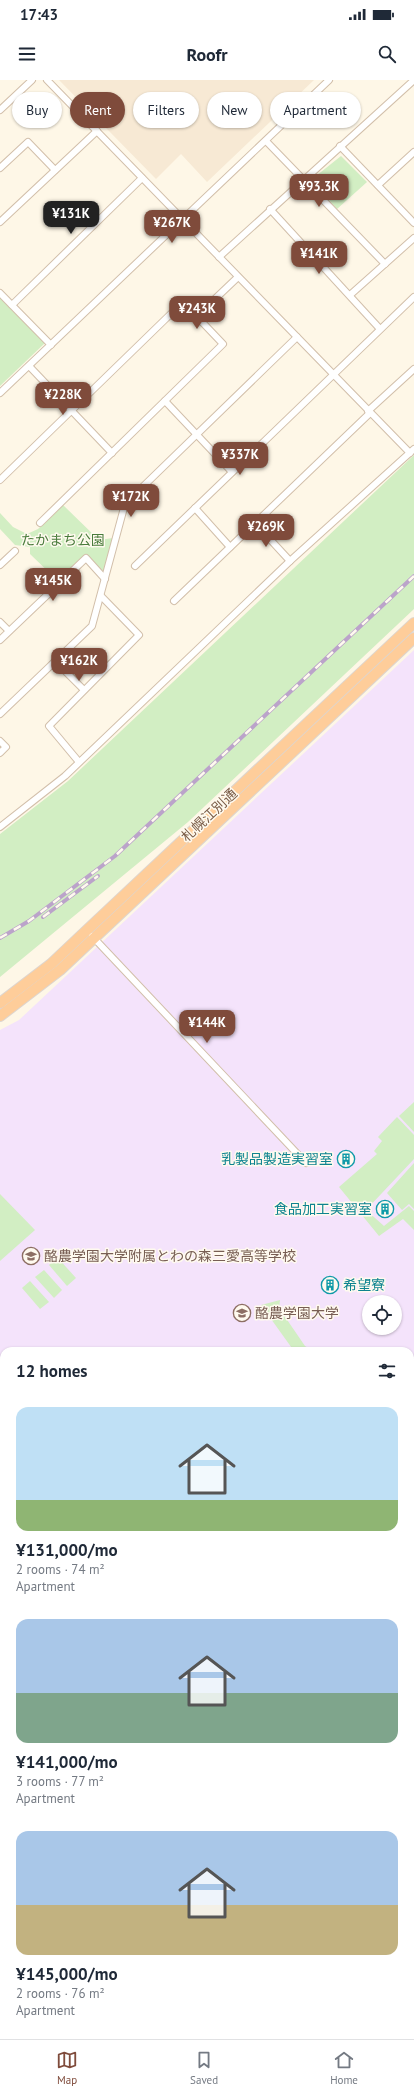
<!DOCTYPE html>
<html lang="en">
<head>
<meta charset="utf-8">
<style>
  body { margin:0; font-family:"PT Sans","Noto Sans JP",sans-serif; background:#f6f6f7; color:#1f2937; height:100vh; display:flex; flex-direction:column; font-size:15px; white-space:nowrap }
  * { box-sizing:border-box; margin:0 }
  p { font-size:13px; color:#747a83 }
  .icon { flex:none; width:22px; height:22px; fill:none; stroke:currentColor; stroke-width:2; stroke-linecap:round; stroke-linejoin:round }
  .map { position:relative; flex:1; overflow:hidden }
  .drawer { position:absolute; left:0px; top:1267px; width:414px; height:692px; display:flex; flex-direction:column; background:#fff; border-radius:12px 12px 0 0; box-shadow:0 1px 3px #0004 }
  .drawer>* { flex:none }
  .banner { position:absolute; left:12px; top:12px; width:390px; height:36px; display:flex; gap:8px }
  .controls { position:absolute; left:362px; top:1215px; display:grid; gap:8px }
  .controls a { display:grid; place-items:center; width:40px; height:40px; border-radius:50%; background:#fff; box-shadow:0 1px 3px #0004; font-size:20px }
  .price { position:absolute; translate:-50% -34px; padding:0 9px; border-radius:8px; background:#7f4b3b; color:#fff; font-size:13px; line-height:26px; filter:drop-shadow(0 1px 2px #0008) }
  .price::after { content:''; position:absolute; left:50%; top:24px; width:12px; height:9px; margin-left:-6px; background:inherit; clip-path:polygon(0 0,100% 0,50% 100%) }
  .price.selected { background:#222; color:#fff }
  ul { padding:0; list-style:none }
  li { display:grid; align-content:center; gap:8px; height:212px; padding:0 16px }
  li span { display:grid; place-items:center; height:124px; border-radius:12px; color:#555 }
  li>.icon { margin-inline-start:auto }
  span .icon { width:72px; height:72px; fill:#fffc; stroke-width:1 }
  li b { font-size:17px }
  h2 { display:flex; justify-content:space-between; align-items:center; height:48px; padding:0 16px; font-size:17px }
  .pill { padding:0 14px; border-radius:18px; background:#fff; box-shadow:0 1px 3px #0004; font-size:14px; line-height:36px }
  .pill.selected { background:#7f4b3b; color:#fff }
  .status { display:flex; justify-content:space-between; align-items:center; height:28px; padding:0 20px; background:#fff; direction:ltr }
  .status svg { height:11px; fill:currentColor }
  header { display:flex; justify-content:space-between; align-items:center; height:52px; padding:0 16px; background:#fff; font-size:18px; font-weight:600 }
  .menu { display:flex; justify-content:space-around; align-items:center; height:56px; border-top:1px solid #e0e1e3; background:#fff; font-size:11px; color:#747a83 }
  .menu a { display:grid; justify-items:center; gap:2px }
  .menu .selected { color:#7f4b3b }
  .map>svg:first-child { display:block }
  .residential { fill:#f7e9d4 }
  .education { fill:#f4e3fb; fill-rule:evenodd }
  .green { fill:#d2eec3 }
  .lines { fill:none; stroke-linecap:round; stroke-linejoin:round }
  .minor-casing { stroke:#d2bfaa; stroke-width:8 }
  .trunk-casing { stroke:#ddd5cf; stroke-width:12 }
  .minor { stroke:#fff; stroke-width:6 }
  .trunk { stroke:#fecd9a; stroke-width:10 }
  .rail-casing { stroke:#bba3ca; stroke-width:4 }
  .rail { stroke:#fffaef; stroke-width:2.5; stroke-dasharray:8; stroke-linecap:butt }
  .labels { text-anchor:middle; stroke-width:3; stroke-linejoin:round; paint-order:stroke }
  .park-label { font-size:14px; fill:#4a7c3c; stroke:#fffaef }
  .street-label { font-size:14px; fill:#7b5d48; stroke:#fffaef }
  .culture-label { font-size:14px; fill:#0d838f; stroke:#fffaef; text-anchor:end }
  .education-label { font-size:14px; fill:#785e54; stroke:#fffaef; text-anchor:start }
</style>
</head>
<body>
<div class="status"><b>17:43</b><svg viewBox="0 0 49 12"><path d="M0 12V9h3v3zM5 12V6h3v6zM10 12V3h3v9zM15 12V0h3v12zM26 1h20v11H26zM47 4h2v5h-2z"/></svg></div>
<header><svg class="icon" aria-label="menu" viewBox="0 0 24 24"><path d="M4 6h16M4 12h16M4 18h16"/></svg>Roofr<svg class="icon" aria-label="search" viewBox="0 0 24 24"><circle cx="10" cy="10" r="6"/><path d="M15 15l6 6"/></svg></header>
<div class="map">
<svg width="414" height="1959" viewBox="0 0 414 1959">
  <rect width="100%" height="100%" fill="#fef7e7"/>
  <path class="residential" d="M59,0h255l-107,102 -26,-28 -25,25z"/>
  <path class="education" d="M414,570v1309h-4v-608h-406v544l-4,1v-866l19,-10zM369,1222h26v26h-26z"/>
  <g class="green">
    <path d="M341,76l26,26 -30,27 -26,-29z"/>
    <path d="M0,216l46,46 -46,44z"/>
    <path d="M414,375v154l-226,213 -188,155v-143l68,-53z"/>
    <path d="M63,425l36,35 14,-2 -9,32 -3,1 -16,-17 -28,26 -27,-26v-7l-15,-2 -15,-16v-16l13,14 14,7 11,-5z"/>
    <path d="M414,1022v30l-15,-16z"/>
    <path d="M397,1037l17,18v24l-48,51 18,16 25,-20 5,5v19l-11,-11 -24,17 -40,-49 38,-33 -3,-3 8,-10 -4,-4z"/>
    <path d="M414,1083v46l-5,-5 -7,6 -15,-17z"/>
    <path d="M0,1114l35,36 -35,31z"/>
    <path d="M57,1177l19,21 -9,8 -18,-21z"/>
    <path d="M44,1190l18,20 -8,8 -19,-21z"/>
    <path d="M30,1201l19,21 -9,7 -18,-21z"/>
    <path d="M280,1220l-1,8 26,38 8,5h-19l-33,-46z"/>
    <path d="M410,1879h4v80h-414v-37h4v33h406z"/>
  </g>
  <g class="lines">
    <defs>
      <g id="minor">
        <path d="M47,0l363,373"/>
        <path d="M0,30l32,-30"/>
        <path d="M266,61l119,123"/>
        <path d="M340,66l74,77"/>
        <path d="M0,88l28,-26 27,28"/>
        <path d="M378,105l36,-33"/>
        <path d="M270,129l110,120"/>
        <path d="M0,142l97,-91"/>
        <path d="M219,177l195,-177"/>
        <path d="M0,213l51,52"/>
        <path d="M350,215l64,-57"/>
        <path d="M12,225l130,-127"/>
        <path d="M197,236l41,-39"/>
        <path d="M29,286l83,87"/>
        <path d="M0,313l329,-313"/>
        <path d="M165,321l67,71"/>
        <path d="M368,331l46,-42"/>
        <path d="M0,400l183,-178 40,42 -183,179"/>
        <path d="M195,428l35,39"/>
        <path d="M255,443l35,38"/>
        <path d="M0,485l15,-14"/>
        <path d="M135,486l279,-269"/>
        <path d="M174,521l196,-188"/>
        <path d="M0,542l9,9"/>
        <path d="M0,560l86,-82 19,21"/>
        <path d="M55,581l29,29"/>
        <path d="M0,634l92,-88 33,-122 172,-167"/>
        <path d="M0,661l6,6 -6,6"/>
        <path d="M79,682l-30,-36 90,-91 -38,-39"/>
        <path d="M0,747l65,-51 225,-215 124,-112"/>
        <path d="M92,856l214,227"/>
      </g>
      <g id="trunk">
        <path d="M0,923l51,-39 36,-34 327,-307"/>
        <path d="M0,936l60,-46 354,-332"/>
      </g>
    </defs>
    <use href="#minor" class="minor-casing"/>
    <use href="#trunk" class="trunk-casing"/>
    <use href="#minor" class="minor"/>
    <use href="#trunk" class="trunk"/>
    <defs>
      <g id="rail">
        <path d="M43,837l55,-41"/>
        <path d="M0,858l29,-17 86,-65 299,-280"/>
      </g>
    </defs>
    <use href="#rail" class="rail-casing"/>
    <use href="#rail" class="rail"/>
  </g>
  <defs>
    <symbol id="building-ring" viewBox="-11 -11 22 22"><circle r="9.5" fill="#fffaef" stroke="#0f9aa8" stroke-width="1.5"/><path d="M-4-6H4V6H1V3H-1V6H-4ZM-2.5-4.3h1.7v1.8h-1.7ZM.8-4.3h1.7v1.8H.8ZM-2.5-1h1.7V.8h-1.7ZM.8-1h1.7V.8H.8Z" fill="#0f9aa8"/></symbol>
    <symbol id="school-ring" viewBox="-11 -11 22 22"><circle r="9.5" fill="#fffaef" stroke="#8d6e63" stroke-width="1.5"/><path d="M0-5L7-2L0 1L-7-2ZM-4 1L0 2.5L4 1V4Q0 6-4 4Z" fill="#8d6e63"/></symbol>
    <symbol id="university-ring" viewBox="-11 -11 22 22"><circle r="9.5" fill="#fffaef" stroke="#8d6e63" stroke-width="1.5"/><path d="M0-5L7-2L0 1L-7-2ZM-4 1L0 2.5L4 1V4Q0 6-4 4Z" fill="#8d6e63"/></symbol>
  </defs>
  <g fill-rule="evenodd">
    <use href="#building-ring" x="336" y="1069" width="20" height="20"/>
    <use href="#building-ring" x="375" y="1119" width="20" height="20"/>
    <use href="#school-ring" x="21" y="1166" width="20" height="20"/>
    <use href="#building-ring" x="320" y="1195" width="20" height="20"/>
    <use href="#university-ring" x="232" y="1223" width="20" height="20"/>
  </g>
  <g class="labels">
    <g class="park-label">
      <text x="63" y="465">たかまち公園</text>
    </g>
    <g class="street-label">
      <text transform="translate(209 735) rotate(-43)" y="5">札幌江別通</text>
    </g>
    <g class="culture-label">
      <text x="333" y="1084">乳製品製造実習室</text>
      <text x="372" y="1134">食品加工実習室</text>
      <text x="343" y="1210" text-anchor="start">希望寮</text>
    </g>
    <g class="education-label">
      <text x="44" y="1181">酪農学園大学附属とわの森三愛高等学校</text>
      <text x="255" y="1238">酪農学園大学</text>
    </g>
  </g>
</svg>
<div class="controls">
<a><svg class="icon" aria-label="locate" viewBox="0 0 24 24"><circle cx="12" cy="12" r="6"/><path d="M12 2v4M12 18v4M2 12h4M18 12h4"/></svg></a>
</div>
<b class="price" style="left:319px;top:128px">¥93.3K</b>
<b class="price selected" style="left:71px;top:155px">¥131K</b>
<b class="price" style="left:172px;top:164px">¥267K</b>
<b class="price" style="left:319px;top:195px">¥141K</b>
<b class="price" style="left:197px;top:250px">¥243K</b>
<b class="price" style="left:63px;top:336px">¥228K</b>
<b class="price" style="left:240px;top:396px">¥337K</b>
<b class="price" style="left:131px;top:438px">¥172K</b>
<b class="price" style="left:266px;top:468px">¥269K</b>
<b class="price" style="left:53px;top:522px">¥145K</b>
<b class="price" style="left:79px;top:602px">¥162K</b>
<b class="price" style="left:207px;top:964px">¥144K</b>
<div class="banner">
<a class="pill">Buy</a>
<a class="pill selected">Rent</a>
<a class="pill">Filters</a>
<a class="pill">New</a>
<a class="pill">Apartment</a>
</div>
<section class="drawer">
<h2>12 homes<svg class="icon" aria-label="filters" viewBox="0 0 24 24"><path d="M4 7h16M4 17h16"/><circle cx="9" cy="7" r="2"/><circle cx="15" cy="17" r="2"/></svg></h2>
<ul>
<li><span style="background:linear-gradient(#bfe0f5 75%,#8fb573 0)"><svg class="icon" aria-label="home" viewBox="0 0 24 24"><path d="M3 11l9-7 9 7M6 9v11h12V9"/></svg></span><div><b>¥131,000/mo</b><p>2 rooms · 74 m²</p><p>Apartment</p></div></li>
<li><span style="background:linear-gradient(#a9c7e8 60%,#7fa58c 0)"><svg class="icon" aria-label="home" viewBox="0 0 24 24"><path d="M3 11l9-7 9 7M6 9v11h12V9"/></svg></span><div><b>¥141,000/mo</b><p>3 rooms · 77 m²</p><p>Apartment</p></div></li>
<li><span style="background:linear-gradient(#a9c7e8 60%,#c2b280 0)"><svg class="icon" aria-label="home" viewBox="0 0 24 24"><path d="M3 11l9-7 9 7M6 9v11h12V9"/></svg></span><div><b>¥145,000/mo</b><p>2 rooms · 76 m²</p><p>Apartment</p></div></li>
</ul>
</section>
</div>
<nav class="menu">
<a class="selected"><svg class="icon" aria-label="map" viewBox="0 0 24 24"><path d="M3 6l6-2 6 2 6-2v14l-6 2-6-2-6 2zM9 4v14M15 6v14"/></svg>Map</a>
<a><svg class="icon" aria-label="saved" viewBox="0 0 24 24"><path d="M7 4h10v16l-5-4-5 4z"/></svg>Saved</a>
<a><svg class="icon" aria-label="home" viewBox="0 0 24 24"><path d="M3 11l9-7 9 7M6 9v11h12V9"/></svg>Home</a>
</nav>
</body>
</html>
